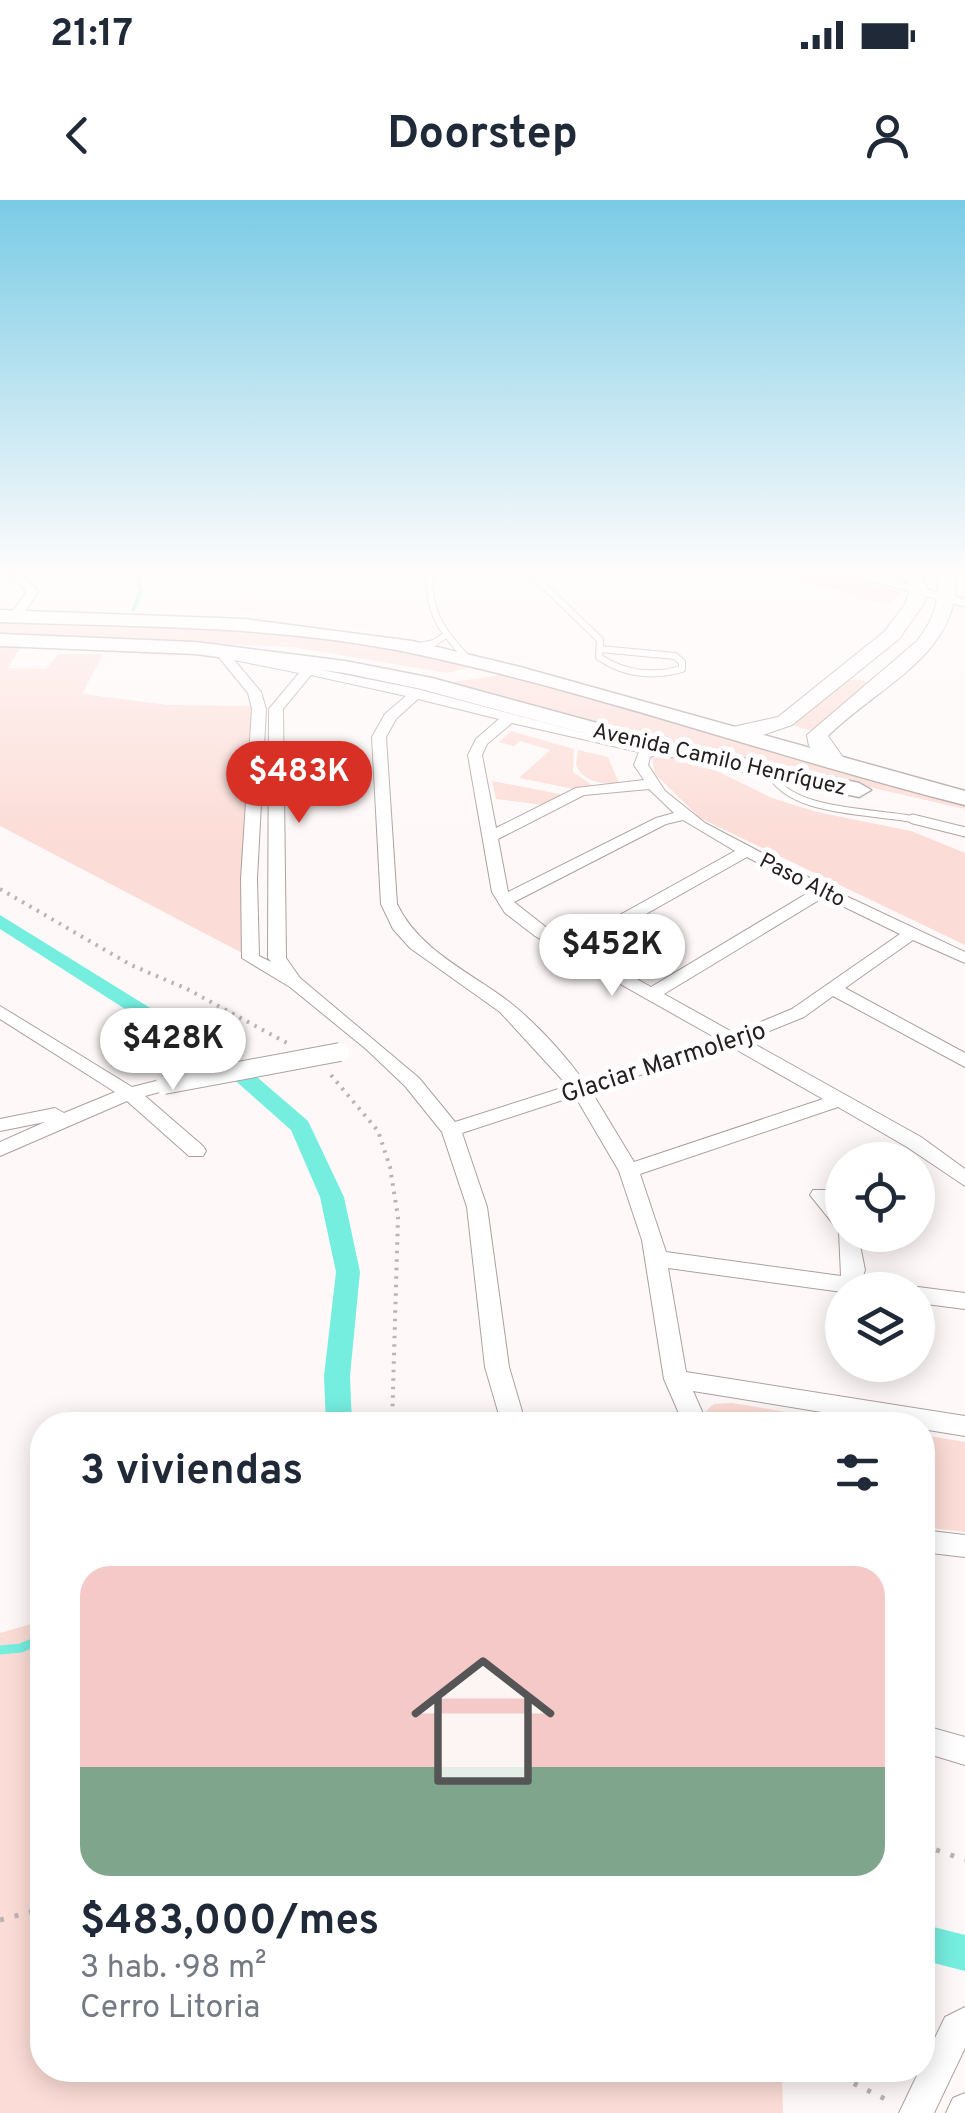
<!DOCTYPE html>
<html lang="es">
<head>
<meta charset="utf-8">
<style>
  body { margin:0; font-family:Overpass,sans-serif; background:#f2f2f3; color:#1f2937; height:100vh; display:flex; flex-direction:column; font-size:38px; white-space:nowrap }
  * { box-sizing:border-box; margin:0 }
  p { font-size:32px; color:#747a83 }
  .icon { flex:none; width:55px; height:55px; fill:none; stroke:currentColor; stroke-width:2; stroke-linecap:round; stroke-linejoin:round }
  .map { position:relative; flex:1; overflow:hidden }
  .drawer { position:absolute; left:30px; top:1212px; width:905px; height:670px; display:flex; flex-direction:column; background:#fff; border-radius:40px; box-shadow:0 5px 25px #0003 }
  .drawer>* { flex:none }
  .fabs { position:absolute; left:825px; top:942px; display:grid; gap:20px }
  .fabs a { display:grid; place-items:center; width:110px; height:110px; border-radius:50%; background:#fff; box-shadow:0 5px 25px #0003; font-size:50px }
  .price { position:absolute; translate:-50% -85px; padding:0 22px; border-radius:35px; background:#fff; color:#222; font-size:32px; line-height:65px; filter:drop-shadow(0 2px 5px #0008) }
  .price::after { content:''; position:absolute; left:50%; top:60px; width:30px; height:22px; margin-left:-15px; background:inherit; clip-path:polygon(0 0,100% 0,50% 100%) }
  .price.selected { background:#d93025; color:#fff }
  ul { padding:0; list-style:none }
  li { display:grid; align-content:center; gap:20px; height:530px; padding:0 50px }
  li+li { border-top:2px solid #e0e1e3 }
  li span { display:grid; place-items:center; height:310px; border-radius:30px; color:#555 }
  li>.icon { margin-inline-start:auto }
  span .icon { width:180px; height:180px; fill:#fffc; stroke-width:1 }
  li b { font-size:42px }
  h2 { display:flex; justify-content:space-between; align-items:center; height:120px; padding:0 50px; font-size:42px }
  .status { display:flex; justify-content:space-between; align-items:center; height:70px; padding:0 50px; background:#fff; direction:ltr }
  .status svg { height:28px; fill:currentColor }
  header { display:flex; justify-content:space-between; align-items:center; height:130px; padding:0 50px; background:#fff; font-size:45px; font-weight:700 }
  .map>svg:first-child { display:block }
  .green { fill:#fcdcd6 }
  .lines { fill:none; stroke-linecap:round; stroke-linejoin:round }
  .stream-far1 { stroke:#75eee0; stroke-width:4 }
  .stream { stroke:#75eee0; stroke-width:9 }
  .canal { fill:#75eee0; fill-rule:evenodd }
  .lane-far1-casing { stroke:#ada09e; stroke-width:8 }
  .lane-casing { stroke:#ada09e; stroke-width:11 }
  .street-casing { stroke:#ada09e; stroke-width:2 }
  .secondary-casing { stroke:#ada09e; stroke-width:2 }
  .primary-casing { stroke:#ada09e; stroke-width:3 }
  .path-far1 { stroke:#bab5b4; stroke-width:4; stroke-dasharray:2.5 6; stroke-linecap:butt }
  .path { stroke:#bab5b4; stroke-width:5; stroke-dasharray:4 11; stroke-linecap:butt }
  .lane-far1 { stroke:#fff; stroke-width:6 }
  .lane { stroke:#fff; stroke-width:9 }
  .street { fill:#fff; fill-rule:evenodd }
  .secondary { fill:#fff; fill-rule:evenodd }
  .primary { fill:#fff; fill-rule:evenodd }
  .street-bridge-casing { stroke:#ada09e; stroke-width:20; stroke-linecap:butt }
  .street-bridge { stroke:#fff; stroke-width:18 }
  .labels { text-anchor:middle; stroke-width:10; stroke-linejoin:round; paint-order:stroke }
  .far-street-label { font-size:22px; fill:#262120; stroke:#fff }
  .street-label { font-size:25px; fill:#262120; stroke:#fff }
</style>
</head>
<body>
<div class="status"><b>21:17</b><svg viewBox="0 0 49 12"><path d="M0 12V9h3v3zM5 12V6h3v6zM10 12V3h3v9zM15 12V0h3v12zM26 1h20v11H26zM47 4h2v5h-2z"/></svg></div>
<header><svg class="icon" aria-label="back" viewBox="0 0 24 24"><path d="M15 5l-7 7 7 7"/></svg>Doorstep<svg class="icon" aria-label="person" viewBox="0 0 24 24"><circle cx="12" cy="8" r="4"/><path d="M4 21q1-7 8-7t8 7"/></svg></header>
<div class="map">
<svg width="965" height="1913" viewBox="0 0 965 1913">
  <rect width="100%" height="100%" fill="#fef9f8"/>
  <g class="green">
    <path d="M783,375h60l59,17 -15,13z"/>
    <path d="M0,419l254,11 137,17 85,19 -29,7 -155,-26 -292,-11z"/>
    <path d="M0,447l20,1 -12,20 38,1 12,-15h45l-21,40 86,11 91,1 -15,248 -244,-128z"/>
    <path d="M292,455l161,27 54,-8 458,129v6z"/>
    <path d="M848,480h15l8,7 -60,44 -21,-7z"/>
    <path d="M511,531l63,18 -1,23 19,13 -18,4 -55,-11 31,-28 -30,-9 -6,5 -15,-4z"/>
    <path d="M578,550l30,7 11,26c-18,1 -34,0 -43,-18z"/>
    <path d="M666,556l51,15 55,27 45,14 94,19 54,22v92l-265,-127 -45,-44 -3,-16z"/>
    <path d="M492,581l73,14 -22,10 -47,-6z"/>
    <path d="M732,1203l132,22h-153l-5,-14 8,-7z"/>
    <path d="M923,1235l42,7v90l-42,-5z"/>
    <path d="M42,1421v449h740l1,43h-783v-480z"/>
  </g>
  <g class="lines">
    <path class="stream-far1" d="M133,410l8,-18 -3,-17"/>
    <path class="stream" d="M0,1450l21,-2 21,-9"/>
    <g class="canal">
      <path d="M0,715l244,151 64,55 36,76 16,75 -10,104 2,49h-26l-2,-49 12,-104 -16,-75 -29,-67 -61,-54 -230,-147z"/>
      <path d="M922,1724l43,11v36l-43,-11z"/>
    </g>
    <defs>
      <g id="lane-far1">
        <path d="M430,375c-3,38 14,59 39,85"/>
        <path d="M533,375l67,65 -1,17c25,17 54,20 83,12v-7l-7,-6 -75,-7"/>
        <path d="M415,447l19,-4 12,-8"/>
        <path d="M769,571c20,45 109,39 154,50"/>
      </g>
      <path id="lane" d="M913,619l52,13"/>
      <g id="street">
        <path d="M3,375l23,2 12,15 -18,27 -10,-3 16,-24 -8,-11z"/>
        <path d="M851,375h19l95,24v8z"/>
        <path d="M226,451l191,38 178,47 67,10v6l-12,5 -2,8 17,26 40,32 124,65 136,64v11l-52,-23 -68,48 120,65v14l-132,-71 -29,21 -57,23 174,97 44,32v17l-58,-39 -69,-40 -198,67 26,78 175,24 -2,-45 -29,-36 3,-5h14l15,20v25h16l7,35 -3,9 30,5 3,6 -53,2 -174,-24 18,104 279,44v20l-43,-7v-4h-21l-208,-34 15,34h-24l-20,-46 -22,-139 -23,-69 -44,-75 -113,37 25,74 22,160 17,58h-24l-17,-58 -18,-160 -25,-75 -37,-46 -39,-37 -76,-62 -48,-29 -1,-79 11,-170 -4,-16 -31,-38zM234,460l65,13 -30,36 -1,249 3,4 -12,-6 -2,-77 9,-170 -5,-17zM311,475l95,21 -21,18 -13,23 9,167 12,25 17,19 90,64 68,74 -113,36 -36,-44 -119,-100 -14,-20 -3,-249zM418,499l81,20 -23,20 -8,16 24,137 13,21 30,23 181,102 -132,43c-21,-28 -49,-59 -76,-80 -40,-30 -89,-51 -111,-97l-11,-167 10,-18zM512,523l127,29 -5,13 10,15 -68,8 -80,40 -14,-73 5,-11zM649,589l25,24 -18,5 -148,74 -10,-53 86,-44zM683,620l52,31 -164,91 -24,-14 -33,-26 152,-78zM747,657l64,34 -160,96 -67,-38zM824,697l76,37 -108,75 -58,24 -70,-39zM730,846l93,53 -189,63 -43,-71z"/>
        <path d="M0,806l132,81 32,-8 7,2 2,4 -2,4 -26,7 58,50 3,5 -3,5h-14l-62,-55 -127,55v-14l45,-20 -45,9v-12l55,-11 9,5 51,-21 -115,-73z"/>
        <path d="M918,1087l47,6v16l-47,-6v-13h-8z"/>
        <path d="M922,1330l43,5v22l-43,-5z"/>
        <path d="M922,1525l43,12v28l-43,-13z"/>
        <path d="M965,1807v41l-31,65h-35l46,-96z"/>
        <path d="M965,1893v20h-19l7,-15z"/>
      </g>
      <g id="secondary">
        <path d="M903,375h18l7,15 -5,15 -24,34 -107,86 -32,11 -36,1 -3,-4 3,-4 54,-12 107,-86 20,-27 5,-14z"/>
        <path d="M938,375h18c4,80 -79,112 -128,161l19,27 -3,5h-16l-19,-22 -2,-11 110,-94c17,-22 22,-38 21,-66z"/>
      </g>
      <g id="primary">
        <path d="M0,410l245,9 167,22 108,26 445,124v14c-184,-46 -363,-111 -549,-151 -136,-29 -278,-27 -416,-32z"/>
        <path d="M0,434l195,8 150,19 87,17 235,64 192,41 12,7 -12,7 -195,-42 -243,-66 -76,-16 -150,-19 -195,-8z"/>
      </g>
    </defs>
    <use href="#lane-far1" class="lane-far1-casing"/>
    <use href="#lane" class="lane-casing"/>
    <use href="#street" class="street-casing"/>
    <use href="#secondary" class="secondary-casing"/>
    <use href="#primary" class="primary-casing"/>
    <g class="path-far1">
      <path d="M0,689l131,76 56,24 100,54"/>
      <path d="M331,875l47,56 12,36 8,50 -6,208"/>
    </g>
    <g class="path">
      <path d="M922,1645l43,15"/>
      <path d="M0,1720l42,-11"/>
      <path d="M827,1870l64,32"/>
    </g>
    <use href="#lane-far1" class="lane-far1"/>
    <use href="#lane" class="lane"/>
    <use href="#street" class="street"/>
    <use href="#secondary" class="secondary"/>
    <use href="#primary" class="primary"/>
    <defs>
      <path id="street-bridge" d="M164,885l176,-33"/>
    </defs>
    <use href="#street-bridge" class="street-bridge-casing"/>
    <use href="#street-bridge" class="street-bridge"/>
  </g>
  <linearGradient id="sky" x2="0" y2="1"><stop stop-color="#7acbe5"/><stop offset="0.58" stop-color="#fffcfc"/><stop offset="1" stop-color="#fffcfc" stop-opacity="0"/></linearGradient>
  <rect width="965" height="643" fill="url(#sky)"/>
  <g class="labels">
    <g class="far-street-label">
      <text transform="translate(720 558) rotate(13)" y="8">Avenida Camilo Henríquez</text>
      <text transform="translate(803 679) rotate(27)" y="8">Paso Alto</text>
    </g>
    <g class="street-label">
      <text transform="translate(663 861) rotate(-18)" y="9">Glaciar Marmolerjo</text>
    </g>
  </g>
</svg>
<div class="fabs">
<a><svg class="icon" aria-label="locate" viewBox="0 0 24 24"><circle cx="12" cy="12" r="6"/><path d="M12 2v4M12 18v4M2 12h4M18 12h4"/></svg></a>
<a><svg class="icon" aria-label="layers" viewBox="0 0 24 24"><path d="M12 4l9 5-9 5-9-5zM3 14l9 5 9-5"/></svg></a>
</div>
<b class="price selected" style="left:299px;top:626px">$483K</b>
<b class="price" style="left:612px;top:799px">$452K</b>
<b class="price" style="left:173px;top:893px">$428K</b>
<section class="drawer">
<h2>3 viviendas<svg class="icon" aria-label="filters" viewBox="0 0 24 24"><path d="M4 7h16M4 17h16"/><circle cx="9" cy="7" r="2"/><circle cx="15" cy="17" r="2"/></svg></h2>
<ul>
<li><span style="background:linear-gradient(#f6c9c9 65%,#7fa58c 0)"><svg class="icon" aria-label="home" viewBox="0 0 24 24"><path d="M3 11l9-7 9 7M6 9v11h12V9"/></svg></span><div><b>$483,000/mes</b><p>3 hab. · 98 m²</p><p>Cerro Litoria</p></div></li>
</ul>
</section>
</div>
</body>
</html>
